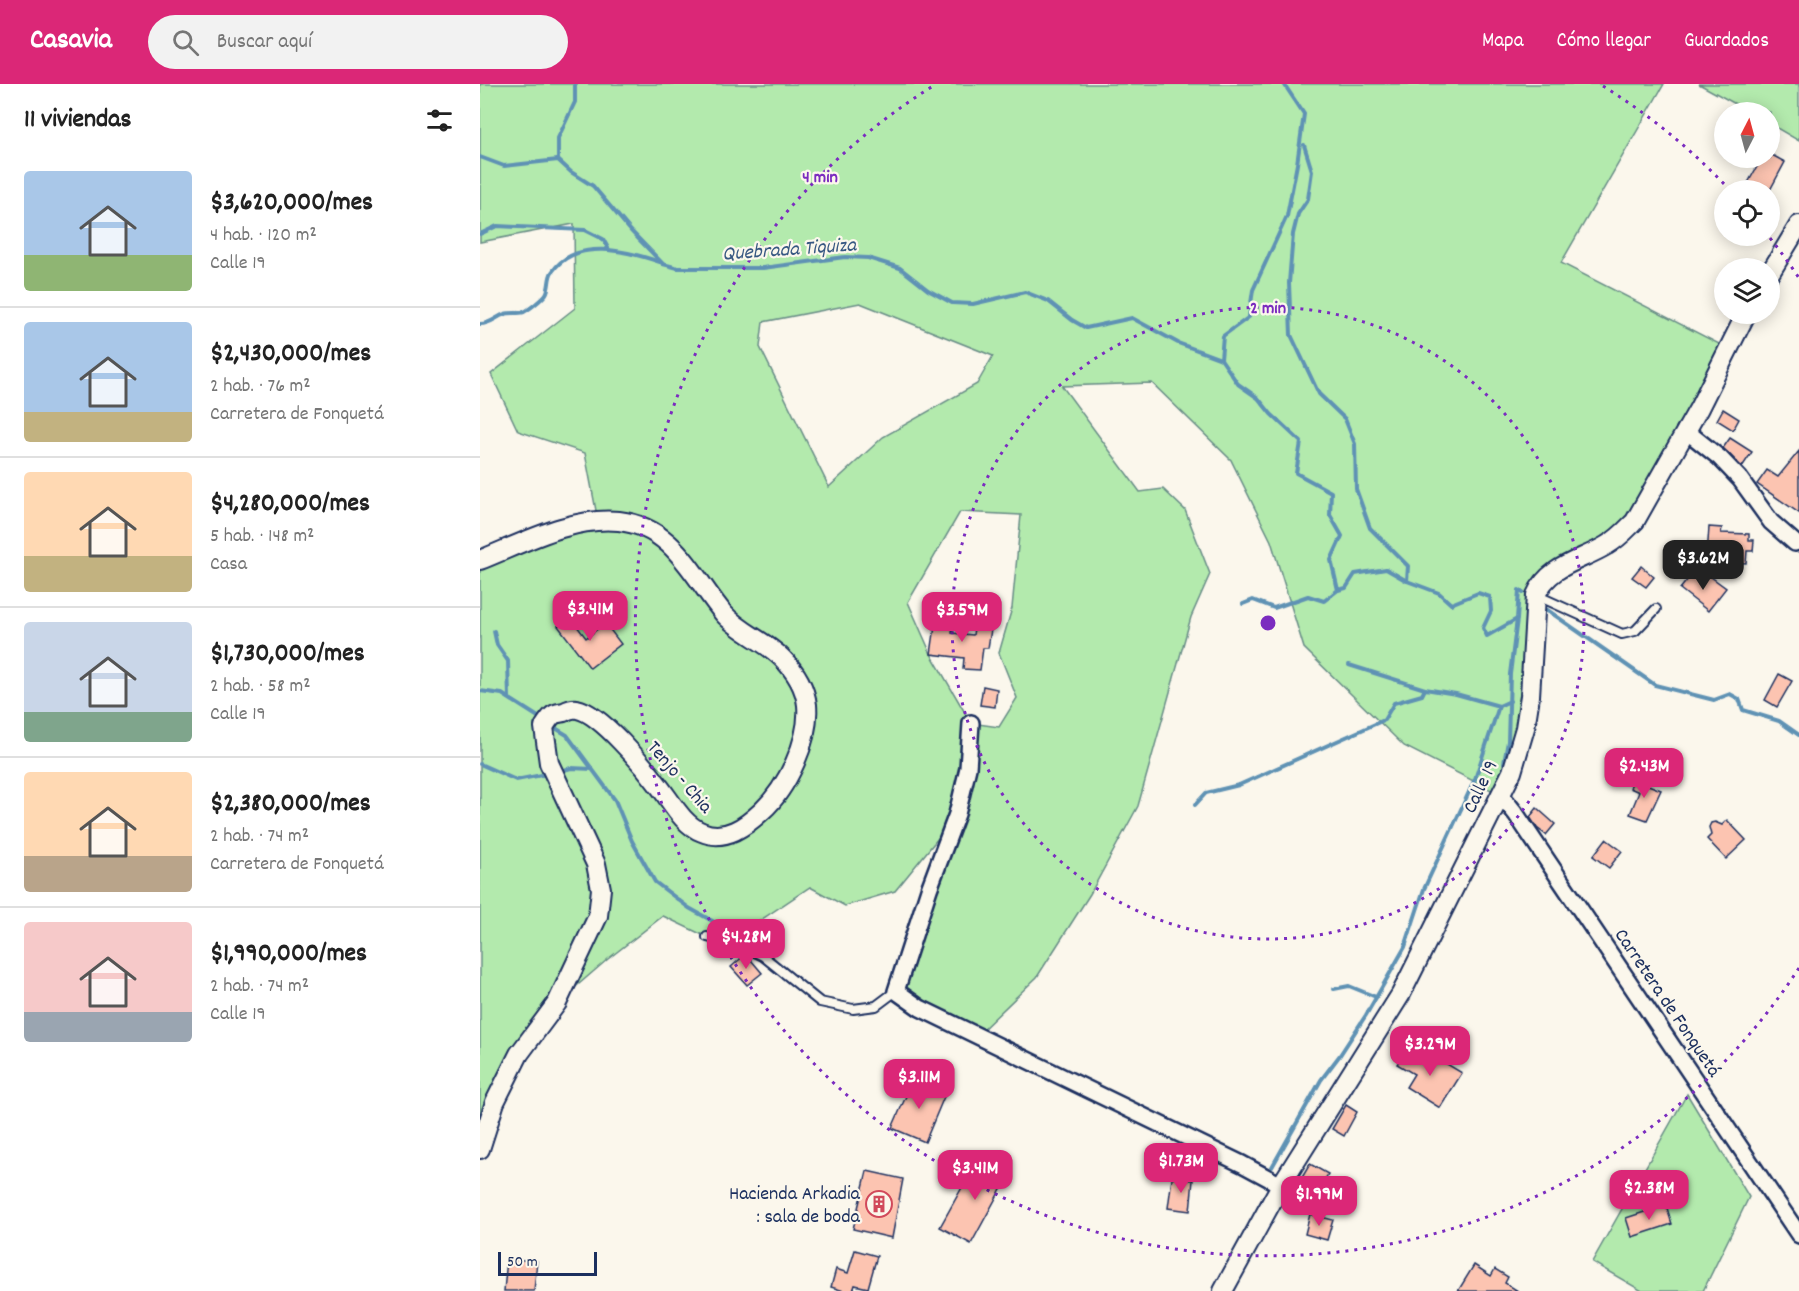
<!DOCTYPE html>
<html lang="es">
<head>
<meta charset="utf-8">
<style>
  body { margin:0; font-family:Dekko,sans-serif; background:#f2f2f2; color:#222; height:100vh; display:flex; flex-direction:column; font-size:22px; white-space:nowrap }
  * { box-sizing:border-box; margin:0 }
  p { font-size:20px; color:#767676 }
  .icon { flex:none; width:33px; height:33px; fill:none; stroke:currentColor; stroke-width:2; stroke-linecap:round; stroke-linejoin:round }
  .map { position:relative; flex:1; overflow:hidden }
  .sheet { display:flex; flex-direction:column; background:#fff; width:480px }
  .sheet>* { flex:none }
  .needle { width:39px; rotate:6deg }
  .buttons { position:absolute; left:1234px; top:18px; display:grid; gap:12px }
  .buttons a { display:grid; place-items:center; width:66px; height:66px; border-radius:50%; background:#fff; box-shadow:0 3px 15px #0003; font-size:30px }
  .scale { position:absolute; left:18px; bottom:15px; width:99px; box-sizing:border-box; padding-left:6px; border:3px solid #1b2f5e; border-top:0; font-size:16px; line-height:21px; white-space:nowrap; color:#1b2f5e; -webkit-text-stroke:4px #fbf7ec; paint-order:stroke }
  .price { position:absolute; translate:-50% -51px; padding:0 14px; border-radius:12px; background:#db2777; color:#fff; font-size:20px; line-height:39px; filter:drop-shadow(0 2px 3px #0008) }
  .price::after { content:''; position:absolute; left:50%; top:36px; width:18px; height:14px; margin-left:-9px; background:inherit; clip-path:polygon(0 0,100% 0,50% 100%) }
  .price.on { background:#222; color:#fff }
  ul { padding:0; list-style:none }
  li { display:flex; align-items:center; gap:18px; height:150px; padding:0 24px }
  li+li { border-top:2px solid #e0e0e0 }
  li span { display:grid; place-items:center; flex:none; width:168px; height:120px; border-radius:6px; color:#555 }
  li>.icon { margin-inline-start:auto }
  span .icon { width:72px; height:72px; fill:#fffc; stroke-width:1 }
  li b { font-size:26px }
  h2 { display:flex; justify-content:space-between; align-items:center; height:72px; padding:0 24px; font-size:26px }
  header { display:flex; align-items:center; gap:36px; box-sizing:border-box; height:84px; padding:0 30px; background:#db2777; color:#fff }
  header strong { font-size:28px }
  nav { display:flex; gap:33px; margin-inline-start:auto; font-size:21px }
  .search { width:420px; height:54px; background:#f2f2f2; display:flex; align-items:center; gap:15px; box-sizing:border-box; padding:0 21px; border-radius:33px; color:#767676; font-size:22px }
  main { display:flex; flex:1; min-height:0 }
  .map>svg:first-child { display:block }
  .green { fill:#b3eaad; stroke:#678c86; stroke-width:1.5; fill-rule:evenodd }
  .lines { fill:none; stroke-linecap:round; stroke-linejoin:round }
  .stream { stroke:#5f92b4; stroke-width:4 }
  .building { fill:#fcc4b1; stroke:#1b2f5e; stroke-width:1.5 }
  .service-casing { stroke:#1b2f5e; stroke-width:12 }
  .minor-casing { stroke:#1b2f5e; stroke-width:20 }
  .tertiary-casing { stroke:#1b2f5e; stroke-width:22 }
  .service { stroke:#fbf7ec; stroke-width:8 }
  .minor { stroke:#fbf7ec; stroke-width:15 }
  .tertiary { stroke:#fbf7ec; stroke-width:18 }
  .ring { fill:none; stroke:#7b2cbf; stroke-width:3; stroke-dasharray:3 6 }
  .labels { text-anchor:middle; stroke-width:4.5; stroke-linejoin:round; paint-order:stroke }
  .street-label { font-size:20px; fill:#1b2f5e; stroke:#fbf7ec }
  .poi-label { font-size:20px; fill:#1b2f5e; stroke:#fbf7ec; text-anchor:end }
  .water-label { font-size:21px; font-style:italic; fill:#375882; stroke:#fbf7ec }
  .centre { fill:#7b2cbf; stroke:#fbf7ec; stroke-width:3 }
  .ring-label { font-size:18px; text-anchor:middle; font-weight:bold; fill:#7b2cbf; stroke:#fbf7ec; stroke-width:4.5; stroke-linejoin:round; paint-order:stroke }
</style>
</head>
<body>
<header>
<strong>Casavia</strong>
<div class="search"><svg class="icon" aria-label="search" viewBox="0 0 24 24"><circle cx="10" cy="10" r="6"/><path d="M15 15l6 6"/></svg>Buscar aquí</div>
<nav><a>Mapa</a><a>Cómo llegar</a><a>Guardados</a></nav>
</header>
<main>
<section class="sheet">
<h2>11 viviendas<svg class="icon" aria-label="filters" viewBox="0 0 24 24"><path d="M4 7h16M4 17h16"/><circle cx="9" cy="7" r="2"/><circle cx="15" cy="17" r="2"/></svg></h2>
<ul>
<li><span style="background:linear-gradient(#a9c7e8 70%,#8fb573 0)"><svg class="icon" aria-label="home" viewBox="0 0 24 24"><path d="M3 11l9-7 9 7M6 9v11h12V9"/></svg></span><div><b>$3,620,000/mes</b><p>4 hab. · 120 m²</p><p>Calle 19</p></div></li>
<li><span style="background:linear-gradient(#a9c7e8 75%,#c2b280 0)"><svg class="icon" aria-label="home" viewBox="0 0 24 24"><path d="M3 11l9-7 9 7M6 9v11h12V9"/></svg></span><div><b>$2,430,000/mes</b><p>2 hab. · 76 m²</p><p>Carretera de Fonquetá</p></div></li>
<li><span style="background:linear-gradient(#ffd9b3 70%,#c2b280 0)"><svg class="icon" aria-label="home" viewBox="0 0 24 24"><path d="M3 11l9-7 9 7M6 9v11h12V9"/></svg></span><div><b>$4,280,000/mes</b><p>5 hab. · 148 m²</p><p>Casa</p></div></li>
<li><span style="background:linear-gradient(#c9d6e8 75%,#7fa58c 0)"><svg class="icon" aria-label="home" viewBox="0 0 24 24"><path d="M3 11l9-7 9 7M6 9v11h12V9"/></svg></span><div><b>$1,730,000/mes</b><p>2 hab. · 58 m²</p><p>Calle 19</p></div></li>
<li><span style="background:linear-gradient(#ffd9b3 70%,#b9a48a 0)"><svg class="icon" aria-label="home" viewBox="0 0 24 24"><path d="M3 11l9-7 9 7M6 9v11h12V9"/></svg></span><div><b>$2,380,000/mes</b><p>2 hab. · 74 m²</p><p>Carretera de Fonquetá</p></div></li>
<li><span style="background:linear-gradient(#f6c9c9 75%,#9aa5b1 0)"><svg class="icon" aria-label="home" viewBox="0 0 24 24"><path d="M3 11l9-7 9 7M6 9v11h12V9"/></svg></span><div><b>$1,990,000/mes</b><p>2 hab. · 74 m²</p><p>Calle 19</p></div></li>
</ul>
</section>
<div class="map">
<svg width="1319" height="1207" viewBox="0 0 1319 1207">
  <rect width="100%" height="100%" fill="#fbf7ec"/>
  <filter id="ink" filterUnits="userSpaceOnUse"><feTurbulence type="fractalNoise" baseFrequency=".0167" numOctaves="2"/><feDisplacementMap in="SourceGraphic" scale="12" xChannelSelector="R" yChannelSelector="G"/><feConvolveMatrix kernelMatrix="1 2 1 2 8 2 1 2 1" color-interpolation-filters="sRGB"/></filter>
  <g filter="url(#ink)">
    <g class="green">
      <path d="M0,0h1184l-103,179 168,86 -94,172 -95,65 -10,110 -29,99 -97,-49 -100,-98 -33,-107 -40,-81 -79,-77 -90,3 78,106 23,-3 22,21 25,64 -19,43 -53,189 -48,88 -53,83 -60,58 -81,-44 60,-175 -61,75 -50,15 -35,-19 -82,55 -21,-5 -44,-21 -55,43 -51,44 -24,35 -53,111v-589l118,-39 -13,-68 -67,-22 -27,-57 84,-66 -1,-84 -94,18zM380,219l133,53 -16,28 -94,53 -54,50 -69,-140 3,-25zM480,428l61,3 -9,93 -13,45 18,45 -18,29 -28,-4 -40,-69 -23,-52z"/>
      <path d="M1219,0h100v57l-29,-17v-12h-20z"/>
      <path d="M1207,1010l62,103 -46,94h-61l-50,-29z"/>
    </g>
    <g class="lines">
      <g class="stream">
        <path d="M824,61l8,26 -4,28 -10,15 -5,20 -4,49 2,52 28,59 26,25 10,25 1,45 14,39 38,38 -1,15"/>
        <path d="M0,73l24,9 54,-6 13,12 22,14 38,45 32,33 15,4h85l82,-11 23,1 32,10 28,22 24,13 21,1 52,-12 23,9 24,19 14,8 46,-10 46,25 43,16 17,25 20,14 13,16 30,28 -5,31 35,19 -1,23 12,21 -11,24 7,30 8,-2 9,-14 31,-5 21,12 32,12 12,11 27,-11 12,4 1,14 -8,17 4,8 30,-17 2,-29 4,3"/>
        <path d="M78,76v-22l17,-36v-18"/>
        <path d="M0,150l17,-8 88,4 18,9 6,11"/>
        <path d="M0,240c11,0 16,-7 25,-10 6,-2 13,0 19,-2 6,-3 18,-13 22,-18 4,-6 2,-16 6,-22 24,-35 75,-21 108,-10"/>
        <path d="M741,275l2,-23 26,-19 4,-27 34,-74 10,-52 7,-50 -20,-30"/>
        <path d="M763,520l10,-4 21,8 34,-12 16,5 14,-11"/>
        <path d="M1063,523l112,78 59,15 16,-6 9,5 4,11 36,11 20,14"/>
        <path d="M14,547l3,14 11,16 1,37"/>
        <path d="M869,581l76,24"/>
        <path d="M0,607l22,3 41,26"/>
        <path d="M72,642l15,9 48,65 17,41 23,41 34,26 36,20 13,3"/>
        <path d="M1024,679l4,-22 2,-67 7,-55"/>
        <path d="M0,680l36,16 31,-6"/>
        <path d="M77,688l14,-4 21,1"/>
        <path d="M715,721l11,-12 33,-8 145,-65 10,-17 28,-8 3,-6 31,5 43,12 11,-5"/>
        <path d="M854,905l15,-3 27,11"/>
        <path d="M792,1083l49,-87 19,-25 26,-40 39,-68 19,-58 51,-110 24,-73"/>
      </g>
    </g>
    <g class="building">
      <path d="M1290,70l15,8 -15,28h-26l18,-32h8z"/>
      <path d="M1243,325l16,10 -6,11 -16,-10z"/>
      <path d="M1250,354l22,14 -10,15 -19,-19z"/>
      <path d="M1319,367v62l-42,-29 10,-14 11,7z"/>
      <path d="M1229,443l13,1 -1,5 28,1v6h5l-1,11h-6l-1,12 -28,-2 3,-4 -14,-1z"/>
      <path d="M1161,482l13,11 -8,10 -14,-10z"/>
      <path d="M1212,490l9,7 6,-7 19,14 -18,23 -28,-22z"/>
      <path d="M90,533l16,21 19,-15 16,21 -31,24 -32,-42z"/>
      <path d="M456,535l18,2 -2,12 21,2 2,-15 17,3 -4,25h-5l-3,22 -17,-1 1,-11 -33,-4z"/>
      <path d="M1299,590l13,7 -15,26 -12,-7z"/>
      <path d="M503,602l14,3 -2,18 -15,-2z"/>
      <path d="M1153,695l28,11 -14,30 -17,-6 9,-22 -9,-4z"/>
      <path d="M1057,724l18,16 -9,11 -9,-7 -7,-11z"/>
      <path d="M1247,736l19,20 -20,19 -19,-20 4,-4 -2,-8 2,-4 4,-1 7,3z"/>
      <path d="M1126,755l16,12 -13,17 -16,-12z"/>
      <path d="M266,870l16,19 -15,12 -16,-18z"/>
      <path d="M926,966l16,10 5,-8 35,21 -22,35 -34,-21 8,-13 -17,-10z"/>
      <path d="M434,994l32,14 -21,50 -33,-14z"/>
      <path d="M866,1021l11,7 -13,24 -12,-7z"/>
      <path d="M499,1073l30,17 -38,70 -31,-17z"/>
      <path d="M830,1080l18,10 -15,27 -19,-10z"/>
      <path d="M387,1087l36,8 -11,59 -39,-9z"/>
      <path d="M692,1094l21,2 -3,31 -22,-3z"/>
      <path d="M1186,1121l6,19 -40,13 -6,-19z"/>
      <path d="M830,1130l23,6 -6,20 -22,-6z"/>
      <path d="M375,1166l22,6 -9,32 -13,-3 -2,6h-9l-13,-4 5,-18 12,4z"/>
      <path d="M27,1175l30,2 -3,30h-30z"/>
      <path d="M994,1181l17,11 4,-7 13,8 -3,6 13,8h-60z"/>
    </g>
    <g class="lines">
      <defs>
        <g id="service">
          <path d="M1058,512l84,38 13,-3 21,-22"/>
          <path d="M227,853l35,9 21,10 57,46 33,7 23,-3 20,-15"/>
        </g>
        <g id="minor">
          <path d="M1205,346l35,28 20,21 31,43 24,21"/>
          <path d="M491,639l-3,45 -11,46 -28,75 -33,102 24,17 322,156 39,21"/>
          <path d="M1021,711l15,19 283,421"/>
        </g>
        <g id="tertiary">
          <path d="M1290,189l29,-48"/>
          <path d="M0,476c43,-17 92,-44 139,-39 55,6 74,56 105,93 16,18 41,27 58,44 13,13 23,29 25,47 3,35 -20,83 -45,106 -16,15 -37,31 -60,21 -19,-7 -31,-31 -43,-46 -14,-19 -59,-73 -82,-77 -4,-1 -9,1 -13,3 -4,1 -9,1 -12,4 -3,3 -6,8 -8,11l5,36 47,101 5,25 -3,27 -41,87 -38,51 -24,48 -15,47"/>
          <path d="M743,1207l58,-106 120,-191 111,-222 13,-44 5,-32 6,-101c13,-30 45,-34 71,-50 11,-6 19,-15 28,-24l64,-113 47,-94"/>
        </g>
      </defs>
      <use href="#service" class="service-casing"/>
      <use href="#minor" class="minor-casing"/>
      <use href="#tertiary" class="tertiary-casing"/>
      <use href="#service" class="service"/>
      <use href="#minor" class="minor"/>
      <use href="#tertiary" class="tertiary"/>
    </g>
  </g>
  <g class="ring">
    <circle cx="788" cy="539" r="316"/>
    <path d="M1319 884A633 633 0 1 1 453 2M1123 2A633 633 0 0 1 1247 103M1290 154A633 633 0 0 1 1319 194"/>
  </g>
  <defs>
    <symbol id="building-ring" viewBox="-11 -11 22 22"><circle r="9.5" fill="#fbf7ec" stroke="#d1495b" stroke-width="1.5"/><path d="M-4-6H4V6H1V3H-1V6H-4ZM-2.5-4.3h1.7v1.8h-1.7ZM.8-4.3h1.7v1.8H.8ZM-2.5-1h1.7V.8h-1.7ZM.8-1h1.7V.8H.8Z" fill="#d1495b"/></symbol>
  </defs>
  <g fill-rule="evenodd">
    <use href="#building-ring" x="384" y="1105" width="30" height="30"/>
  </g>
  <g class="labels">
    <g class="street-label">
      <text transform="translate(201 692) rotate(49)" y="7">Tenjo - Chia</text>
      <text transform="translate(999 702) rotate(-65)" y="7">Calle 19</text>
      <text transform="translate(1189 918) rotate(56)" y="7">Carretera de Fonquetá</text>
    </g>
    <g class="poi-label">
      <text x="380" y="1115">Hacienda Arkadia<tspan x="380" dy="23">: sala de boda</tspan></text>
    </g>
    <g class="water-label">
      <text transform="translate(309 164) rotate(-4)" y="7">Quebrada Tiquiza</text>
    </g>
  </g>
  <circle cx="788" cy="539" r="9" class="centre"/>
  <g class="ring-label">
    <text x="340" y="98">4 min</text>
    <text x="788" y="229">2 min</text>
  </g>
</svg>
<div class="buttons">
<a><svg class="needle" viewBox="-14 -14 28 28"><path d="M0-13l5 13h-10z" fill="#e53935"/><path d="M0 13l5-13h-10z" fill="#767676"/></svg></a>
<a><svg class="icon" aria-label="locate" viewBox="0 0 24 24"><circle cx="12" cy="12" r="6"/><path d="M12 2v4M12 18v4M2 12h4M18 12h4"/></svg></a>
<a><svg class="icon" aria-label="layers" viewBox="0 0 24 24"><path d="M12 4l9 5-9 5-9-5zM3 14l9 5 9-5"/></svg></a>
</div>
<div class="scale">50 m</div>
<b class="price on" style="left:1223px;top:507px">$3.62M</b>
<b class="price" style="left:110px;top:558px">$3.41M</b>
<b class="price" style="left:482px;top:559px">$3.59M</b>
<b class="price" style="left:1164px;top:715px">$2.43M</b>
<b class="price" style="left:266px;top:886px">$4.28M</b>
<b class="price" style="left:950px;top:993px">$3.29M</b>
<b class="price" style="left:439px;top:1026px">$3.11M</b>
<b class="price" style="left:701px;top:1110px">$1.73M</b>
<b class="price" style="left:495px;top:1117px">$3.41M</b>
<b class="price" style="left:1169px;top:1137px">$2.38M</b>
<b class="price" style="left:839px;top:1143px">$1.99M</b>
</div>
</main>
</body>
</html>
